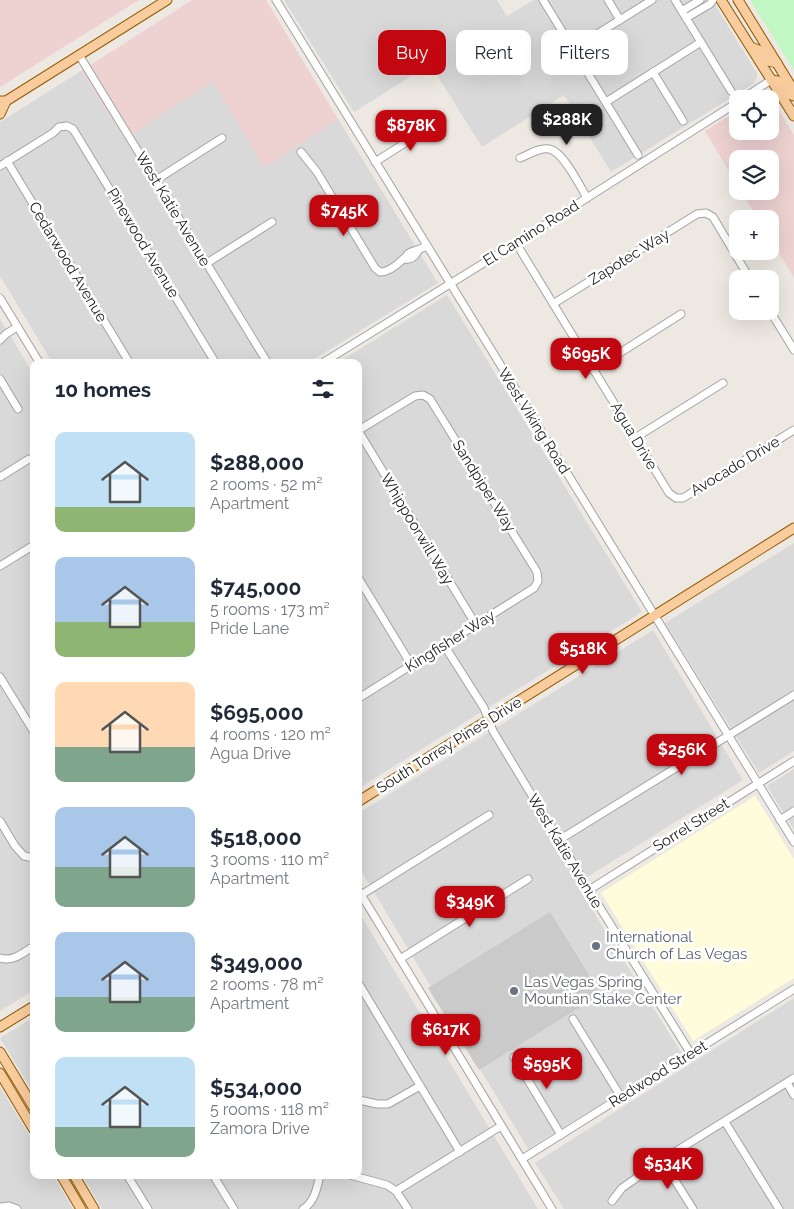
<!DOCTYPE html>
<html lang="en">
<head>
<meta charset="utf-8">
<style>
  body { margin:0; font-family:Raleway,sans-serif; background:#f6f6f7; color:#1f2937; height:100vh; display:flex; flex-direction:column; font-size:19px; white-space:nowrap }
  * { box-sizing:border-box; margin:0 }
  p { font-size:16px; color:#747a83 }
  .icon { flex:none; width:28px; height:28px; fill:none; stroke:currentColor; stroke-width:2; stroke-linecap:round; stroke-linejoin:round }
  .map { position:relative; flex:1; overflow:hidden }
  .sheet { position:absolute; left:30px; top:359px; width:332px; height:820px; display:flex; flex-direction:column; background:#fff; border-radius:10px; box-shadow:0 5px 20px #0002 }
  .sheet>* { flex:none }
  .banner { position:absolute; left:378px; top:30px; width:341px; height:45px; display:flex; gap:10px }
  .buttons { position:absolute; left:729px; top:90px; display:grid; gap:10px }
  .buttons a { display:grid; place-items:center; width:50px; height:50px; border-radius:10px; background:#fff; box-shadow:0 5px 20px #0002; font-size:25px }
  .price { position:absolute; translate:-50% -42px; padding:0 11px; border-radius:10px; background:#c20711; color:#fff; font-size:16px; line-height:32px; filter:drop-shadow(0 1px 2px #0008) }
  .price::after { content:''; position:absolute; left:50%; top:30px; width:15px; height:11px; margin-left:-8px; background:inherit; clip-path:polygon(0 0,100% 0,50% 100%) }
  .price.active { background:#222; color:#fff }
  ul { padding:0; list-style:none }
  li { display:flex; align-items:center; gap:15px; height:125px; padding:0 25px }
  li span { display:grid; place-items:center; flex:none; width:140px; height:100px; border-radius:10px; color:#555 }
  li>.icon { margin-inline-start:auto }
  span .icon { width:60px; height:60px; fill:#fffc; stroke-width:1 }
  li b { font-size:21px }
  h2 { display:flex; justify-content:space-between; align-items:center; height:60px; padding:0 25px; font-size:21px }
  .pill { padding:0 18px; border-radius:10px; background:#fff; box-shadow:0 5px 20px #0002; font-size:18px; line-height:45px }
  .pill.active { background:#c20711; color:#fff }
  .map>svg:first-child { display:block }
  .residential { fill:#dad9d9 }
  .commercial { fill:#eed2d2 }
  .education { fill:#fefcdb }
  .religious { fill:#cacaca }
  .park { fill:#c0f7c2 }
  .lines { fill:none; stroke-linecap:round; stroke-linejoin:round }
  .minor-casing { stroke:#a3a3a3; stroke-width:9 }
  .major-casing { stroke:#8f5b05; stroke-width:11 }
  .minor { stroke:#fff; stroke-width:7 }
  .major { stroke:#f8cc9d; stroke-width:9 }
  .worship-dot { fill:#6b7280; stroke:#fff; stroke-width:2 }
  .labels { text-anchor:middle; stroke-width:5; stroke-linejoin:round; paint-order:stroke }
  .street-label { font-size:15px; fill:#1c1c1c; stroke:#fff }
  .worship-label { font-size:15px; fill:#5b616d; stroke:#fff; text-anchor:start }
</style>
</head>
<body>
<div class="map">
<svg width="794" height="1209" viewBox="0 0 794 1209">
  <rect width="100%" height="100%" fill="#ede9e2"/>
  <g class="residential">
    <path d="M284,0h213l10,16 27,-16h178l45,73v4l-4,7 -142,88 -47,-77 -82,52 -52,-83 -76,48z"/>
    <path d="M81,71l44,68 88,-58 51,87 74,-49 100,164 -129,79h-257l-52,-86v-154z"/>
    <path d="M447,295l195,317 -283,176v-426h-20z"/>
    <path d="M0,319l34,56v615l-34,21z"/>
    <path d="M794,543v208l-35,22 -94,-150z"/>
    <path d="M653,630l90,150 -167,104 106,170 -154,95 -169,-282v-54z"/>
    <path d="M794,769v61l-27,-44z"/>
    <path d="M359,912l179,297h-436l-20,-34h277z"/>
    <path d="M794,998v211h-230l-29,-46z"/>
    <path d="M34,1017v77l-34,-56z"/>
    <path d="M0,1087l34,56v32h19l20,34h-73z"/>
  </g>
  <g class="commercial">
    <path d="M0,0h139l-139,87z"/>
    <path d="M192,0h74l72,119 -74,49 -51,-87 -88,58 -44,-68z"/>
    <path d="M762,96h5l5,3 22,36v143l-24,-40v-19h-12l-17,-28h29v-32h-32l-1,26 -32,-54 32,-20 1,20h32v-32h-12z"/>
  </g>
  <path class="education" d="M755,796l39,63v119l-101,63 -92,-148z"/>
  <path class="religious" d="M550,912l51,82 -122,76 -51,-82z"/>
  <path class="park" d="M750,0h44v70z"/>
  <g class="lines">
    <defs>
      <g id="minor">
        <path d="M276,0l518,842"/>
        <path d="M543,0l95,155"/>
        <path d="M608,0l12,20"/>
        <path d="M675,0l56,91"/>
        <path d="M682,11l18,-11"/>
        <path d="M686,18l24,-14 3,-4"/>
        <path d="M573,49l79,-49"/>
        <path d="M79,55l188,307"/>
        <path d="M653,72l30,49"/>
        <path d="M742,99l29,-19"/>
        <path d="M606,102l95,-60"/>
        <path d="M301,152l16,20 58,96 5,4c8,0 16,-6 22,-12 4,-2 4,-6 9,-8 5,-2 10,-3 16,-6"/>
        <path d="M520,158c8,-3 20,-11 29,-9 14,2 31,37 38,49"/>
        <path d="M7,161l122,201"/>
        <path d="M375,162l60,-38"/>
        <path d="M0,166l53,-33 6,-6 8,-1 6,3 142,233"/>
        <path d="M156,180l66,-42"/>
        <path d="M516,243l153,250 7,5h7l111,-68"/>
        <path d="M404,259c7,1 11,-2 14,-8"/>
        <path d="M207,263l65,-41"/>
        <path d="M0,298l39,64"/>
        <path d="M553,304l144,-90 9,-1 7,4 37,62"/>
        <path d="M770,311l24,39"/>
        <path d="M0,340l6,-6 11,-7"/>
        <path d="M324,362l192,-119 222,-141"/>
        <path d="M593,370l88,-56"/>
        <path d="M0,379l18,30"/>
        <path d="M359,430l56,-34 8,-1 7,4 107,173 1,9 -4,7 -175,110"/>
        <path d="M359,432l117,193"/>
        <path d="M635,438l88,-55"/>
        <path d="M0,477l29,-18h5"/>
        <path d="M0,566l34,-21"/>
        <path d="M359,579l53,87"/>
        <path d="M444,645l40,63 9,23 96,159 102,164"/>
        <path d="M0,677l34,55"/>
        <path d="M780,820l14,-9"/>
        <path d="M0,821l15,25 9,10 10,2"/>
        <path d="M559,840l235,-145"/>
        <path d="M589,890l205,-129"/>
        <path d="M359,891l193,318"/>
        <path d="M361,895l128,-80"/>
        <path d="M0,958c13,4 23,-5 34,-12"/>
        <path d="M400,959l128,-80"/>
        <path d="M359,984l101,168"/>
        <path d="M573,1019l48,78"/>
        <path d="M514,1057l47,78"/>
        <path d="M787,1083l7,12"/>
        <path d="M359,1100l18,4h11l32,-18"/>
        <path d="M725,1122l54,87"/>
        <path d="M522,1159l272,-170"/>
        <path d="M662,1160l31,49"/>
        <path d="M127,1175l21,34"/>
        <path d="M213,1175l21,34"/>
        <path d="M350,1175l37,10 9,6 12,18"/>
        <path d="M396,1191l105,-65"/>
        <path d="M612,1201l10,-13 40,-28 132,-82"/>
        <path d="M0,1207l9,-1 8,3"/>
        <path d="M303,1209c12,-7 14,-22 17,-34"/>
      </g>
      <g id="major">
        <path d="M721,0l73,116"/>
        <path d="M738,0l56,91"/>
        <path d="M751,47l10,4 7,10 9,2"/>
        <path d="M771,80l7,1 10,13 6,2"/>
        <path d="M0,101h6l161,-101"/>
        <path d="M0,114l6,-13"/>
        <path d="M359,801l435,-273"/>
        <path d="M0,1027l34,-21"/>
        <path d="M0,1052l34,56"/>
        <path d="M0,1073l34,57"/>
        <path d="M61,1175l20,34"/>
        <path d="M74,1175l20,34"/>
      </g>
    </defs>
    <use href="#minor" class="minor-casing"/>
    <use href="#major" class="major-casing"/>
    <use href="#minor" class="minor"/>
    <use href="#major" class="major"/>
  </g>
  <g class="worship-dot">
    <circle cx="596" cy="946" r="5"/>
    <circle cx="514" cy="991" r="5"/>
  </g>
  <g class="labels">
    <g class="street-label">
      <text transform="translate(173 209) rotate(59)" y="5">West Katie Avenue</text>
      <text transform="translate(531 233) rotate(-32)" y="5">El Camino Road</text>
      <text transform="translate(143 243) rotate(59)" y="5">Pinewood Avenue</text>
      <text transform="translate(629 257) rotate(-32)" y="5">Zapotec Way</text>
      <text transform="translate(68 262) rotate(59)" y="5">Cedarwood Avenue</text>
      <text transform="translate(534 421) rotate(58)" y="5">West Viking Road</text>
      <text transform="translate(634 436) rotate(59)" y="5">Agua Drive</text>
      <text transform="translate(735 466) rotate(-31)" y="5">Avocado Drive</text>
      <text transform="translate(484 486) rotate(58)" y="5">Sandpiper Way</text>
      <text transform="translate(417 529) rotate(59)" y="5">Whippoorwill Way</text>
      <text transform="translate(450 641) rotate(-32)" y="5">Kingfisher Way</text>
      <text transform="translate(449 745) rotate(-32)" y="5">South Torrey Pines Drive</text>
      <text transform="translate(691 825) rotate(-32)" y="5">Sorrel Street</text>
      <text transform="translate(565 851) rotate(59)" y="5">West Katie Avenue</text>
      <text transform="translate(658 1074) rotate(-32)" y="5">Redwood Street</text>
    </g>
    <g class="worship-label">
      <text x="606" y="942">International<tspan x="606" dy="17">Church of Las Vegas</tspan></text>
      <text x="524" y="987">Las Vegas Spring<tspan x="524" dy="17">Mountian Stake Center</tspan></text>
    </g>
  </g>
</svg>
<div class="buttons">
<a><svg class="icon" aria-label="locate" viewBox="0 0 24 24"><circle cx="12" cy="12" r="6"/><path d="M12 2v4M12 18v4M2 12h4M18 12h4"/></svg></a>
<a><svg class="icon" aria-label="layers" viewBox="0 0 24 24"><path d="M12 4l9 5-9 5-9-5zM3 14l9 5 9-5"/></svg></a>
<a>+</a>
<a>−</a>
</div>
<b class="price active" style="left:567px;top:146px">$288K</b>
<b class="price" style="left:411px;top:152px">$878K</b>
<b class="price" style="left:344px;top:237px">$745K</b>
<b class="price" style="left:586px;top:380px">$695K</b>
<b class="price" style="left:583px;top:675px">$518K</b>
<b class="price" style="left:682px;top:776px">$256K</b>
<b class="price" style="left:470px;top:928px">$349K</b>
<b class="price" style="left:446px;top:1056px">$617K</b>
<b class="price" style="left:547px;top:1090px">$595K</b>
<b class="price" style="left:668px;top:1190px">$534K</b>
<div class="banner">
<a class="pill active">Buy</a>
<a class="pill">Rent</a>
<a class="pill">Filters</a>
</div>
<section class="sheet">
<h2>10 homes<svg class="icon" aria-label="filters" viewBox="0 0 24 24"><path d="M4 7h16M4 17h16"/><circle cx="9" cy="7" r="2"/><circle cx="15" cy="17" r="2"/></svg></h2>
<ul>
<li><span style="background:linear-gradient(#bfe0f5 75%,#8fb573 0)"><svg class="icon" aria-label="home" viewBox="0 0 24 24"><path d="M3 11l9-7 9 7M6 9v11h12V9"/></svg></span><div><b>$288,000</b><p>2 rooms · 52 m²</p><p>Apartment</p></div></li>
<li><span style="background:linear-gradient(#a9c7e8 65%,#8fb573 0)"><svg class="icon" aria-label="home" viewBox="0 0 24 24"><path d="M3 11l9-7 9 7M6 9v11h12V9"/></svg></span><div><b>$745,000</b><p>5 rooms · 173 m²</p><p>Pride Lane</p></div></li>
<li><span style="background:linear-gradient(#ffd9b3 65%,#7fa58c 0)"><svg class="icon" aria-label="home" viewBox="0 0 24 24"><path d="M3 11l9-7 9 7M6 9v11h12V9"/></svg></span><div><b>$695,000</b><p>4 rooms · 120 m²</p><p>Agua Drive</p></div></li>
<li><span style="background:linear-gradient(#a9c7e8 60%,#7fa58c 0)"><svg class="icon" aria-label="home" viewBox="0 0 24 24"><path d="M3 11l9-7 9 7M6 9v11h12V9"/></svg></span><div><b>$518,000</b><p>3 rooms · 110 m²</p><p>Apartment</p></div></li>
<li><span style="background:linear-gradient(#a9c7e8 65%,#7fa58c 0)"><svg class="icon" aria-label="home" viewBox="0 0 24 24"><path d="M3 11l9-7 9 7M6 9v11h12V9"/></svg></span><div><b>$349,000</b><p>2 rooms · 78 m²</p><p>Apartment</p></div></li>
<li><span style="background:linear-gradient(#bfe0f5 70%,#7fa58c 0)"><svg class="icon" aria-label="home" viewBox="0 0 24 24"><path d="M3 11l9-7 9 7M6 9v11h12V9"/></svg></span><div><b>$534,000</b><p>5 rooms · 118 m²</p><p>Zamora Drive</p></div></li>
</ul>
</section>
</div>
</body>
</html>
